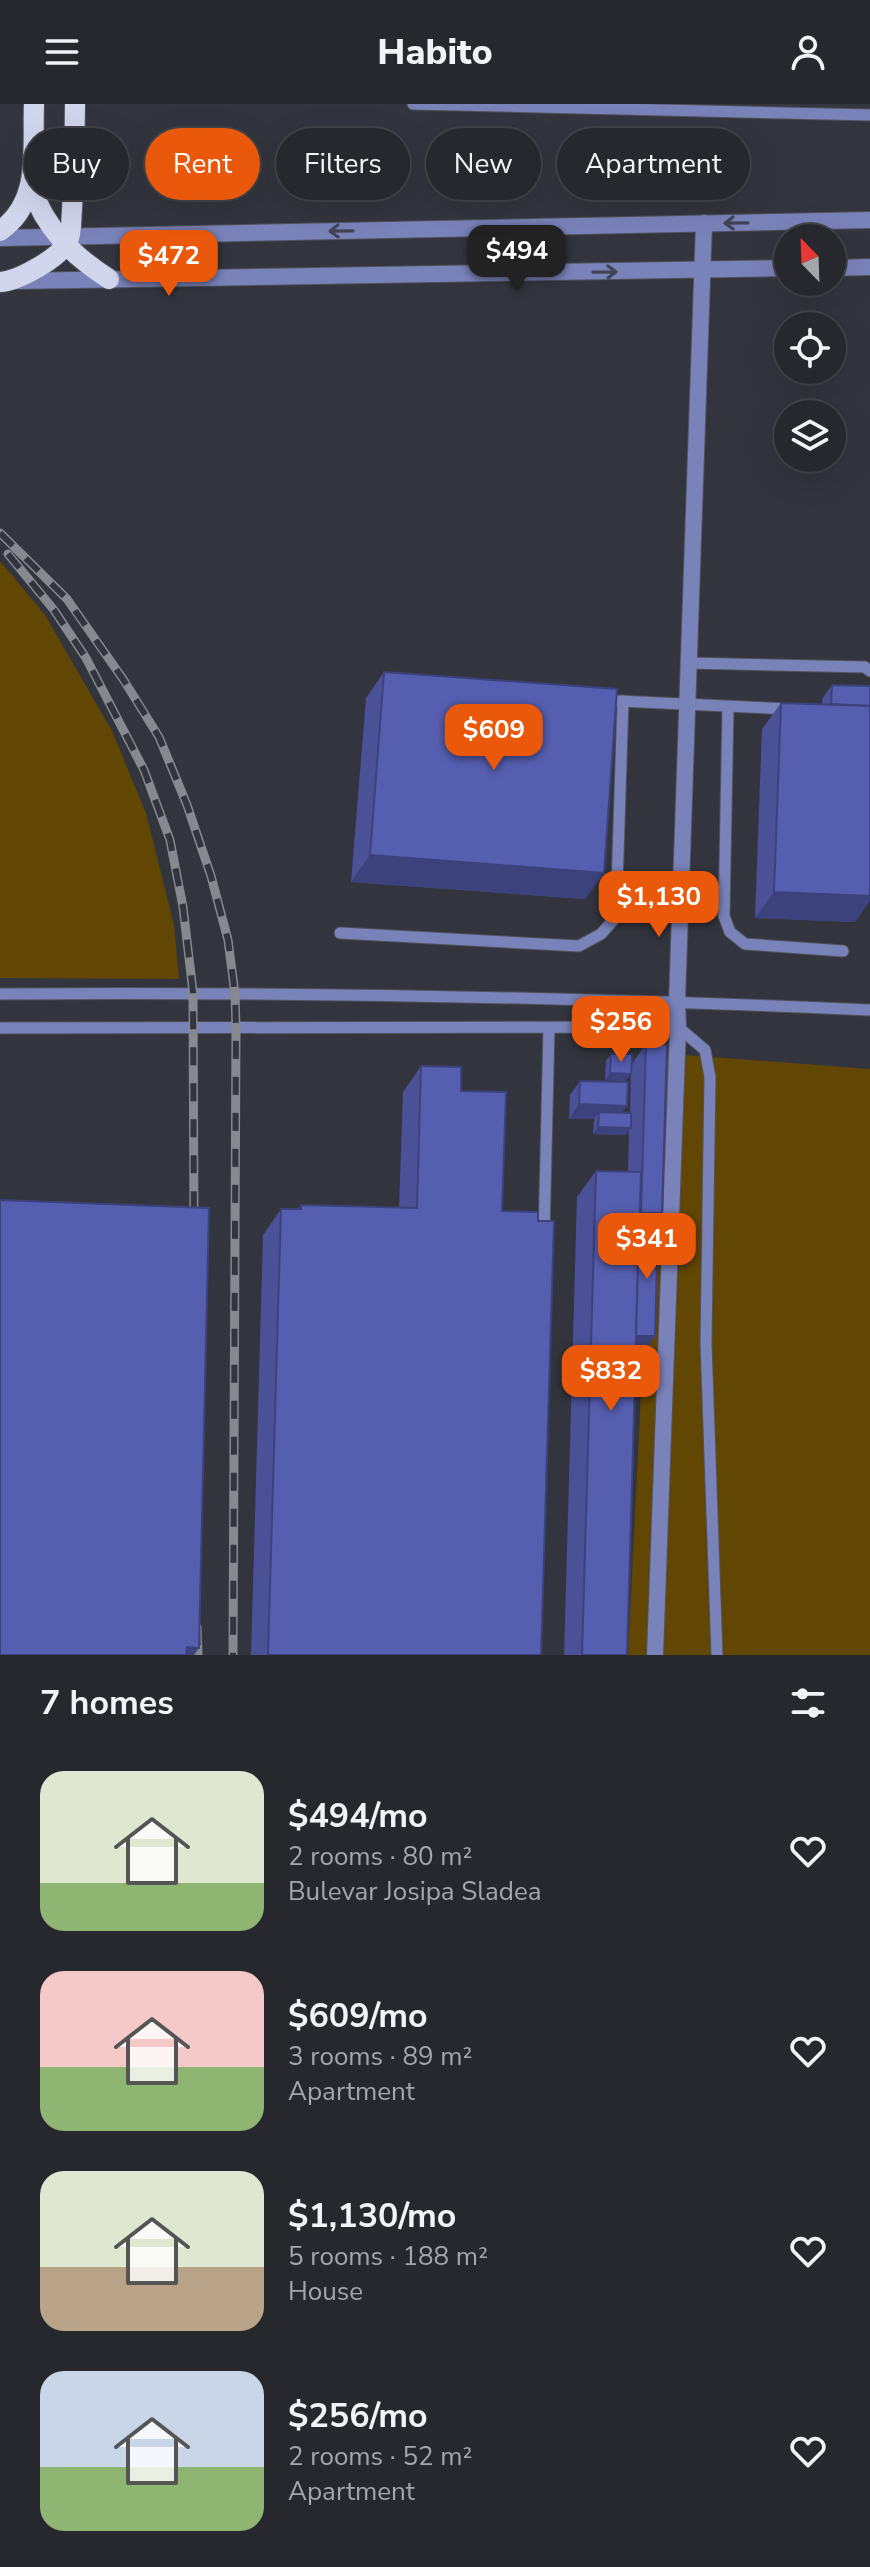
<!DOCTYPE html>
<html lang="en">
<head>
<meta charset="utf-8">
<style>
  body { margin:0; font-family:"Nunito Sans",sans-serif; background:#2e3036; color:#f1f3f6; height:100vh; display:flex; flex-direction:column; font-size:30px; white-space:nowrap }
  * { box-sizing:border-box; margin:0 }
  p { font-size:26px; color:#a4a6aa }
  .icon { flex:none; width:44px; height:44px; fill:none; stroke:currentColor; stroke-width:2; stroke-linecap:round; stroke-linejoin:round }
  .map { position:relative; height:1551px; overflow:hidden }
  .panel { display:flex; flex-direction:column; background:#26282e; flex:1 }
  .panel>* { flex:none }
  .guide { position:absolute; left:24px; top:24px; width:822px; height:72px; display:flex; gap:16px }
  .needle { width:52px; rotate:337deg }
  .tools { position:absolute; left:774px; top:120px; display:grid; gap:16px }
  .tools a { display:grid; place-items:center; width:72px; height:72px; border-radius:50%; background:#26282e; box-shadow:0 8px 32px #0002,0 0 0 2px #42444a; font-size:40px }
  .price { position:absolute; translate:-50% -68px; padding:0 18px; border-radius:16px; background:#ea580c; color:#fff; font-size:26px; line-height:52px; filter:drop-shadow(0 2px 4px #0008) }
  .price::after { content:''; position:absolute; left:50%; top:48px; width:24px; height:18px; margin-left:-12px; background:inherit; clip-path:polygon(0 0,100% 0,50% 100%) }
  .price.on { background:#222; color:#fff }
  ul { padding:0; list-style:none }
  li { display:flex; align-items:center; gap:24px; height:200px; padding:0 40px }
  li span { display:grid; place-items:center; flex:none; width:224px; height:160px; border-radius:24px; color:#555 }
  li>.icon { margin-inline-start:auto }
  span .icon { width:96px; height:96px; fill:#fffc; stroke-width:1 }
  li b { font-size:34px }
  h2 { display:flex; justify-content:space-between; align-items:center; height:96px; padding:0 40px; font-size:34px }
  .chip { padding:0 28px; border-radius:36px; background:#26282e; box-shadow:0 8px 32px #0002,0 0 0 2px #42444a; font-size:28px; line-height:72px }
  .chip.on { background:#ea580c; color:#fff }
  header { display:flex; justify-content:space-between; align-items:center; height:104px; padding:0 40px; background:#26282e; font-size:36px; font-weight:800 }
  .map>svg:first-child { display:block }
  .green { fill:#624604 }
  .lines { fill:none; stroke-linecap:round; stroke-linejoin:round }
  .lane-casing { stroke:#50525a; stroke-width:13 }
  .street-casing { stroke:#50525a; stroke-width:18 }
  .primary-casing { stroke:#50525a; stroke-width:22 }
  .lane { stroke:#7a82ba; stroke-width:11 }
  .street { stroke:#7a82ba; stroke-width:16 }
  .primary { stroke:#d2d6ed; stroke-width:20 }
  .rail-casing { stroke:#878990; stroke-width:9 }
  .rail { stroke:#33353e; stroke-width:6; stroke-dasharray:18; stroke-linecap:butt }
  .wall { fill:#4a5197 }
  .shaded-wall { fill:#3c427b }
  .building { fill:#565eb0; stroke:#3c427b; stroke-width:2 }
  .oneway { stroke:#414457 }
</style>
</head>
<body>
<header><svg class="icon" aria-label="menu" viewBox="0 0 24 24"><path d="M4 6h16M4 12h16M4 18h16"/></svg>Habito<svg class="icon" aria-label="person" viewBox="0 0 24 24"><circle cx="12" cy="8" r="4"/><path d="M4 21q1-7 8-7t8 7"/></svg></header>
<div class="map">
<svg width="870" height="1551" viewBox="0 0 870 1551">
  <rect width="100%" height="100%" fill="#33353e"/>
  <g class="green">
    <path d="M0,457l45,54 67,116 34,82 28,112 5,54 -179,-1z"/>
    <path d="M658,949l212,16v586h-242z"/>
  </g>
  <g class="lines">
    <defs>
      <g id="lane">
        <path d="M413,0l457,11"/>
        <path d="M689,559l176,4 5,4"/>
        <path d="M619,597l170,8"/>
        <path d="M728,603l-4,209 6,16 15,12 98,7"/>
        <path d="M340,829l239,13 22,-12 15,-17 7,-216"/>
        <path d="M0,890c290,-2 580,3 870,16"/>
        <path d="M0,924l678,-1 27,23 5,27 -4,266 11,312"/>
        <path d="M544,1131l5,-207"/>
      </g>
      <g id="street">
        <path d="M0,134l870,-18"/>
        <path d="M832,164l38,-1"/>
        <path d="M14,177l774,-13"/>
        <path d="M655,1551l23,-628 -1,-26 27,-778"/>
      </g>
      <g id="primary">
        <path d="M31,83c14,41 42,69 78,92"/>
        <path d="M0,127c42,-29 32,-81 34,-127"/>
        <path d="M0,178c18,-1 60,-24 68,-41 4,-9 3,-21 4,-31 2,-35 3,-70 3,-106"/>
      </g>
    </defs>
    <use href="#lane" class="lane-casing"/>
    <use href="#street" class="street-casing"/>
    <use href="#primary" class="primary-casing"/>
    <use href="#lane" class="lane"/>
    <use href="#street" class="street"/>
    <use href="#primary" class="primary"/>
    <defs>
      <g id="rail">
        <path d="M0,429l67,66 56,80 36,58 28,68 24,71 17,64 7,54 1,34 -3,627"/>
        <path d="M8,450l46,56 32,48 58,112 26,70 13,67 10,85 1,239"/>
        <path d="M197,1523l1,28"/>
      </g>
    </defs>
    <use href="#rail" class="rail-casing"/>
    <use href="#rail" class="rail"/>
  </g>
  <g class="wall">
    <path d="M384,568l220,201 -19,26 -234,-17 15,-184z"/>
    <path d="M832,581l23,237 -100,-4 7,-189 19,-26 41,1v-5z"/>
    <path d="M646,940l8,182 -9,124h-9l-9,305h-63l13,-458 19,-26h32l1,-41 -3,5 -33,-1 1,-15h-25l1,-24 10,-14 42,32h8l1,-48z"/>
    <path d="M611,950l15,27 -21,-1 1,-19z"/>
    <path d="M421,962l40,25 41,120 39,444h-290l12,-420 18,-26h17l3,-4 98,3 4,-116z"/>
  </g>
  <g class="shaded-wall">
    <path d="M370,751l234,18 -19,26 -234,-17z"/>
    <path d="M774,788l96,4v5l-15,21 -100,-4z"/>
    <path d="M610,969l21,1 -5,7 -21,-1z"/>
    <path d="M579,1000l48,2 -10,14 -18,-8 -5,7h-25z"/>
    <path d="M598,1023l33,1 -5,7 -33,-1z"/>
    <path d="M641,1109h21l-14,21h-22z"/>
    <path d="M633,1232h22l-10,14h-22z"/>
    <path d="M187,1543l12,1 -5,7h-13z"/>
  </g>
  <g class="building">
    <path d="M384,568l233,17 -13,184 -234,-18z"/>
    <path d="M832,581l38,1v20l-39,-2z"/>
    <path d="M781,599l89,3v190l-96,-4z"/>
    <path d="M646,940l21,1 -5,168h-21z"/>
    <path d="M611,950h21l-1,20 -21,-1z"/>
    <path d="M421,962l40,1v24l45,1 -4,119 36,1v9h16l-13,434h-273l13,-446h20v-4l116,3z"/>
    <path d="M580,977l48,1 -1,24 -48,-2z"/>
    <path d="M599,1008l32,1v15l-33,-1z"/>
    <path d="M596,1067l45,1 -14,483h-45z"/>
    <path d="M0,1096l209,8 -10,440 -12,-1 -1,8h-186z"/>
    <path d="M639,1121l19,1 -3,110h-19z"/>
  </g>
  <defs><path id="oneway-shaft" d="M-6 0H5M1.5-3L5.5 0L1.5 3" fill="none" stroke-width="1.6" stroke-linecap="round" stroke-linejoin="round" transform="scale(2)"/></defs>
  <g class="oneway">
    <use href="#oneway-shaft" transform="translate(736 119) rotate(179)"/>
    <use href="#oneway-shaft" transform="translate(341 127) rotate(179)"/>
    <use href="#oneway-shaft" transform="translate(605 168) rotate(-1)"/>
  </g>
</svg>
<div class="tools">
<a><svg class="needle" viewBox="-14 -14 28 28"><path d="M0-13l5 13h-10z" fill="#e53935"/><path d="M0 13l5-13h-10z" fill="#a4a6aa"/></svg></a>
<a><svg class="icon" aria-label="locate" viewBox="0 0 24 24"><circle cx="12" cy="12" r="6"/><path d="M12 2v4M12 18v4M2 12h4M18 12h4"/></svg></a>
<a><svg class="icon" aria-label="layers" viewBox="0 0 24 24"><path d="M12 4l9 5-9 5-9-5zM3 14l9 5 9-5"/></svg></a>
</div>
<b class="price on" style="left:517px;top:189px">$494</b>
<b class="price" style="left:169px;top:194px">$472</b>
<b class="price" style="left:494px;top:668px">$609</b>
<b class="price" style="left:659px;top:835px">$1,130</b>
<b class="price" style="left:621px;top:960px">$256</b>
<b class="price" style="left:647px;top:1177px">$341</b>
<b class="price" style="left:611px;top:1309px">$832</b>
<div class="guide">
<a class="chip">Buy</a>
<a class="chip on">Rent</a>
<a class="chip">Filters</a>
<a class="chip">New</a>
<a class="chip">Apartment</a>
</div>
</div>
<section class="panel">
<h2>7 homes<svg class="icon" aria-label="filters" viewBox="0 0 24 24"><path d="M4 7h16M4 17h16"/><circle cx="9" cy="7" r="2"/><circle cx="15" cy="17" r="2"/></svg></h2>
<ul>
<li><span style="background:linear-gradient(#dfe7d0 70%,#8fb573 0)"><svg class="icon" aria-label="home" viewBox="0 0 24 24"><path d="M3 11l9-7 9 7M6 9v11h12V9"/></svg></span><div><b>$494/mo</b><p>2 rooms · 80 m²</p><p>Bulevar Josipa Sladea</p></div><svg class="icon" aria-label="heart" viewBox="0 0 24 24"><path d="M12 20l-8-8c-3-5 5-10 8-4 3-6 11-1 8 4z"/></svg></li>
<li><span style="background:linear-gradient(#f6c9c9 60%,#8fb573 0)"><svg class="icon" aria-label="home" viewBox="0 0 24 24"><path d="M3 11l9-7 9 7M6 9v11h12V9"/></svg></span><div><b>$609/mo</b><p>3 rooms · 89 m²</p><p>Apartment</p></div><svg class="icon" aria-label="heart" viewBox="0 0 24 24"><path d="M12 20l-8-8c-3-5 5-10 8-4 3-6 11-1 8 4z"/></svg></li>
<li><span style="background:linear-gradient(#dfe7d0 60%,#b9a48a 0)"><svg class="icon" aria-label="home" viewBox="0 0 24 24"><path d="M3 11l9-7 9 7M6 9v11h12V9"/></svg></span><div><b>$1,130/mo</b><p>5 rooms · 188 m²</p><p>House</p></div><svg class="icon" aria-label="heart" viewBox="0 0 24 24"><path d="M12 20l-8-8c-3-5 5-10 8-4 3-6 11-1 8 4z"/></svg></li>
<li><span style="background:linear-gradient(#c9d6e8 60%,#8fb573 0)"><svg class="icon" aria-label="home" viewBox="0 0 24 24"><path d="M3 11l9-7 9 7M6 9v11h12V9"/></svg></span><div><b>$256/mo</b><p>2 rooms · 52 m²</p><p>Apartment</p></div><svg class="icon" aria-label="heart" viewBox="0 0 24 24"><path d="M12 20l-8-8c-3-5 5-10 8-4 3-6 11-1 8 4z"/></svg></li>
</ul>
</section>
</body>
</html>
